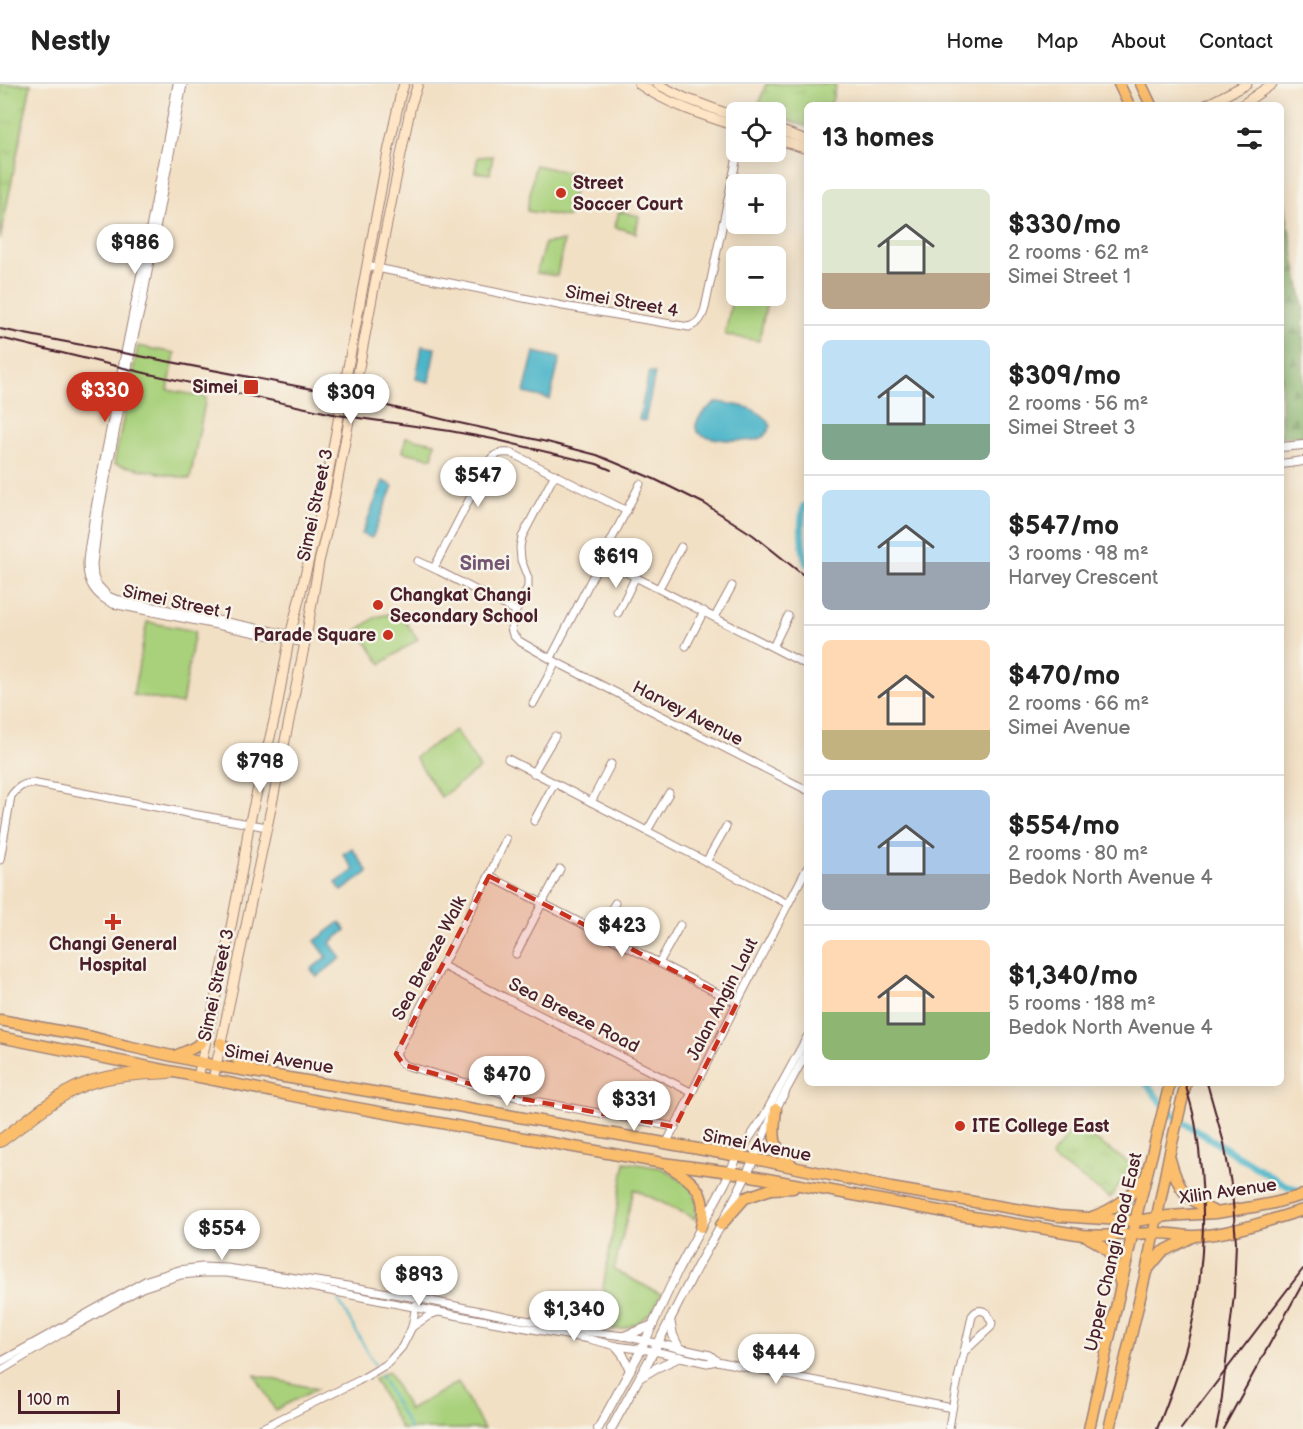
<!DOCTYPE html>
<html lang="en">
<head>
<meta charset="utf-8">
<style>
  body { margin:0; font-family:"Balsamiq Sans",sans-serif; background:#f6f6f6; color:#222; height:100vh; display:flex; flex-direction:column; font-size:22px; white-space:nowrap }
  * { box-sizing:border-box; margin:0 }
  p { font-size:20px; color:#767676 }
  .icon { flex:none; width:33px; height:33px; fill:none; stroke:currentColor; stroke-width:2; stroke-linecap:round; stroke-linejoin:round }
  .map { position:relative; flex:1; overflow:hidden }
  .side { position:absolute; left:804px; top:18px; width:480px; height:984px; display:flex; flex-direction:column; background:#fff; border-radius:9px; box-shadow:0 3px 15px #0003 }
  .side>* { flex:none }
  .fabs { position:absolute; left:726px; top:18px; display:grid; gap:12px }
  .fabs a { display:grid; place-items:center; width:60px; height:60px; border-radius:9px; background:#fff; box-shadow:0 3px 15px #0003; font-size:30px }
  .scale { position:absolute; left:18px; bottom:15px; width:102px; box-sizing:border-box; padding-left:6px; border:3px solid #4a1f2b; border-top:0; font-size:16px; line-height:21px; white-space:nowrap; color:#4a1f2b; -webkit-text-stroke:4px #f7f3e8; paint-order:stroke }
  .price { position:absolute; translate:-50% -51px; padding:0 14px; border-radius:21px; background:#fff; color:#222; font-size:20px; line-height:39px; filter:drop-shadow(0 2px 3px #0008) }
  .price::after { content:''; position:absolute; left:50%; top:36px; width:18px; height:14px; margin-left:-9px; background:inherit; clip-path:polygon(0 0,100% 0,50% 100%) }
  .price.current { background:#c8321e; color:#fff }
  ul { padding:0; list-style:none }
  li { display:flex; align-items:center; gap:18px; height:150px; padding:0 18px }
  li+li { border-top:2px solid #e0e0e0 }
  li span { display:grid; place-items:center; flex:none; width:168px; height:120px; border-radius:9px; color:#555 }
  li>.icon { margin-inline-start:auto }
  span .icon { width:72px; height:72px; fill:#fffc; stroke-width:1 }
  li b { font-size:26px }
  h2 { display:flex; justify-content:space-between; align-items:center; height:72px; padding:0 18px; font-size:26px }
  header { display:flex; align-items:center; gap:36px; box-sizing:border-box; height:84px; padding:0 30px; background:#fff; border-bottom:2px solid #e0e0e0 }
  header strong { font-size:28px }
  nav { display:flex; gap:33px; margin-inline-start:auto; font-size:21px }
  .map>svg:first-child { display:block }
  .grass { fill:#a9d17b; stroke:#7a7853; stroke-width:1.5 }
  .forest { fill:url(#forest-firs); stroke:#68694b; stroke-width:1.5 }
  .park { fill:url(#park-tufts); stroke:#7a7853; stroke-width:1.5 }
  .water { fill:#4bb5c9; stroke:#4a6a7a; stroke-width:1.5 }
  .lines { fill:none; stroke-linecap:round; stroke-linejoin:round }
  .stream { stroke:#4bb5c9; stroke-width:2 }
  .canal { stroke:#4bb5c9; stroke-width:7 }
  .minor-casing { stroke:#9e8078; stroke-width:9 }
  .tertiary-casing { stroke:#9e8078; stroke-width:10 }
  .secondary-casing { stroke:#9e8078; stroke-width:11 }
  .primary-casing { stroke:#9e8078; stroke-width:13 }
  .motorway-casing { stroke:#9e8078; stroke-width:14 }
  .minor { stroke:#fff; stroke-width:7 }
  .tertiary { stroke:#fff; stroke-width:8 }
  .secondary { stroke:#fde5c5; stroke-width:9 }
  .primary { stroke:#fabe6d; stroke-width:10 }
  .motorway { stroke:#fabe6d; stroke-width:12 }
  .rail { stroke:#4a1f2b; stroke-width:2 }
  .marked { fill:#c8321e; fill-opacity:0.2; stroke:#c8321e; stroke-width:4.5; stroke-dasharray:12 8; stroke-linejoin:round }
  .poi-dot { fill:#c8321e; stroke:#f7f3e8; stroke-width:2 }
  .labels { text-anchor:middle; stroke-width:5; stroke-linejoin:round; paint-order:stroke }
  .poi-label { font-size:18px; font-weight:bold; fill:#4a1f2b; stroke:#f7f3e8; text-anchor:start }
  .street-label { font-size:18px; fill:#4a1f2b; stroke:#f7f3e8 }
  .neighbourhood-label { font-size:20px; font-weight:bold; fill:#745574; stroke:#f7f3e8 }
</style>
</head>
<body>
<header>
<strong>Nestly</strong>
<nav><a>Home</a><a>Map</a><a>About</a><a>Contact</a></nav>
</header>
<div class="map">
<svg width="1303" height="1345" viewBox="0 0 1303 1345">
  <defs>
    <pattern id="forest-firs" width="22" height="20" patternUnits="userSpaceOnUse" patternTransform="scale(1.5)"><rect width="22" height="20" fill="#86b36b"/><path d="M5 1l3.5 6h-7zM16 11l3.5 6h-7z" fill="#709158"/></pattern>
    <pattern id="park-tufts" width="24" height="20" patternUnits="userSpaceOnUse" patternTransform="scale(1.5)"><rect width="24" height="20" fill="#a9d17b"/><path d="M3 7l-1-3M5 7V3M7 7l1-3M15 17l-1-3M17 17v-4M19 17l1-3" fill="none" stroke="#93b36a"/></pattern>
  </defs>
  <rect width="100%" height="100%" fill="#f7f3e8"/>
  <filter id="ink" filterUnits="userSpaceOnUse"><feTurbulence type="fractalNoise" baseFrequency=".0167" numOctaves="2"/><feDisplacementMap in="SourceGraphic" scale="12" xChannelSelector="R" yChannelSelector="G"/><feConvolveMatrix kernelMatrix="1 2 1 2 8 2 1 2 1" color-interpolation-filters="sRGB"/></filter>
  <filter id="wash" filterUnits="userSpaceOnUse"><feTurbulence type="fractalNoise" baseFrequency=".008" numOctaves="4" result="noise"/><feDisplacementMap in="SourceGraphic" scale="24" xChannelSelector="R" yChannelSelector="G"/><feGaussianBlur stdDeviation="1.35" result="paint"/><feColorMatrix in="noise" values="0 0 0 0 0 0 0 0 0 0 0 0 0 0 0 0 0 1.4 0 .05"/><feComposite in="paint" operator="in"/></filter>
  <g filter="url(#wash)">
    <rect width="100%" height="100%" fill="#f2e0c5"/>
    <g class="grass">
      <path d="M535,81l42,9 -9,43 -41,-6z"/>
      <path d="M736,195v17h32l-9,45 -34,-6z"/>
      <path d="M138,262l37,7 -7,37 38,7 -16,82 -76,-15z"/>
      <path d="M406,353l29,6 -3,15 -29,-6z"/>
      <path d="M398,528l20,27 -37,25 -23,-34 18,-13z"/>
      <path d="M147,538l48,9 -13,73 -49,-9z"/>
      <path d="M455,646l25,38 -39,29 -26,-40z"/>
      <path d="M625,1078l37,6 22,14 8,8 4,12v17l-62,-30 -20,81 47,24 -9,18 -15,11 -14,6 -27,-1z"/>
      <path d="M388,1287l21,39 49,-28 26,47h-83l-27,-50z"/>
      <path d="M255,1291l62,14 -42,21z"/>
    </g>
    <path class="forest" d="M1281,100l22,123v129l-22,1z"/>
    <g class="park">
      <path d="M0,0h31l-31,156z"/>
      <path d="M766,0h70l-5,21h-24v22l-31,-11v-4h-20z"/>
      <path d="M493,72l-3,18 -15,-2 3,-15z"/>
      <path d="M619,127l20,5 -3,17 -21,-6z"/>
      <path d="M564,157l-7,35 -21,-3 9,-30z"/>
      <path d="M1074,1041l59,41 -23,32 -59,-41z"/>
    </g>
    <g class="water">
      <path d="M422,262l13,2 -6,34 -13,-3z"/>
      <path d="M534,268l26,6 -10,41 -26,-6z"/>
      <path d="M649,288l6,1 -10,48 -6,-1z"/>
      <path d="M718,318c19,3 44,5 53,24 -3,4 -5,9 -8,11 -10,7 -55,3 -64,-4 -11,-9 11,-29 19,-31z"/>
      <path d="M383,397l10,5 -21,52 -10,-4z"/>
      <path d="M352,764l16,24 -26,19 -6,-8 18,-13 -11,-16z"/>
      <path d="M340,838l6,8 -16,13 11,15 -24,19 -6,-8 16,-12 -12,-16z"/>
    </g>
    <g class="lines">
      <g class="stream">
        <path d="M339,1217l36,64"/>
        <path d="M380,1291l30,54"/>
      </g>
      <g class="canal">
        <path d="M804,422c-4,16 -3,42 3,58"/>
        <path d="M1146,999l15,19 19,18 103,64 20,8"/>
      </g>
    </g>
  </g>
  <g filter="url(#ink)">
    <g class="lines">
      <defs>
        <g id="minor">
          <path d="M177,0c-19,113 -44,224 -65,336 -7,36 -15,72 -20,108 -2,12 -5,25 -5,37 0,18 9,31 26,39l192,39"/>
          <path d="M183,0l-41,220 -8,33 -34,172 -7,55 1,13 3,7 11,12 7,3 191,39"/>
          <path d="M367,182l196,40 126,21c10,-4 13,-9 16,-19l33,-156"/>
          <path d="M555,390l-33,63 -2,10 1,13 7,18v9l-12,24 -5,17 2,7 6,6 37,21 251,128"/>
          <path d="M602,476l205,105"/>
          <path d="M418,477l21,10 77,40"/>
          <path d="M434,484l55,-107c6,-8 13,-9 22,-8l116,58"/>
          <path d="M659,504l22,-41"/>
          <path d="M618,529l18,-37"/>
          <path d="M715,533l17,-31"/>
          <path d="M686,562l18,-35"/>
          <path d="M773,563l15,-31"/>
          <path d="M551,574l89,-174"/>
          <path d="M533,620l23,-42"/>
          <path d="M508,675l280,145"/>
          <path d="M533,689l22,-37"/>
          <path d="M591,718l20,-38"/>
          <path d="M534,737l20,-37"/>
          <path d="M647,747l22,-38"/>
          <path d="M506,755l-17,37 -90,172 -3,6 4,7 4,4 119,34 152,28"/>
          <path d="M0,776l11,-64c6,-8 11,-12 21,-13l160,31 75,13"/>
          <path d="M706,778l20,-35"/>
          <path d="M489,792l248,127"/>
          <path d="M597,848l18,-29"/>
          <path d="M516,870l44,-85"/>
          <path d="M659,879l21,-38"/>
          <path d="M443,882l248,126"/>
          <path d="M666,1060l71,-141 70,-135"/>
          <path d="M737,1073l27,-41 43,-79"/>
          <path d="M754,1075l17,-41 36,-66"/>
          <path d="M412,1243l18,-12 8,-3"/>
          <path d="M0,1278l147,-82 32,-10 23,-3 25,1 103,15 87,15 102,21 72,13 33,4 86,19 7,6"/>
          <path d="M0,1287l66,-40 76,-43 39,-13 22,-2h24l19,3 59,10 170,33 114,20 27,7 38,5 53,12 10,-2 24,5 211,42"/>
          <path d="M260,1345l98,-48 29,-17 15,-17 10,-20 4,-22"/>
          <path d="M949,1345c5,-38 15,-75 23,-113 4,-6 9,-7 15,-3l5,10 -1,4 -27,25"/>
        </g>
        <g id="tertiary">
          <path d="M1281,363l22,-2"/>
          <path d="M1281,380l22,-3"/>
          <path d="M670,1236l3,15 6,13"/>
          <path d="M624,1252l29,-11"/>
          <path d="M616,1262l6,7 8,17"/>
          <path d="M641,1293l15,-9 24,-11"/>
          <path d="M598,1345l43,-79 37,-80 47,-87 12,-26"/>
          <path d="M611,1345l43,-78 43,-84 24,-42 19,-37 14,-29"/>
        </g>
        <g id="secondary">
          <path d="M639,0c26,19 66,32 97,42"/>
          <path d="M657,0l28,14 51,19"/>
          <path d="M1206,21l41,-21"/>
          <path d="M1242,21l30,-21"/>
          <path d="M776,45l31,11"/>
          <path d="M776,55l31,10"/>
          <path d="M198,993l31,-140 14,-72 6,-40 28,-117 12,-68 33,-133 66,-355 12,-55 4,-13"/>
          <path d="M213,996l60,-281 33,-161 13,-76 15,-62 40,-212 37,-183 7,-21"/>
        </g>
        <g id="primary">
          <path d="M1119,0l10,21"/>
          <path d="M1141,0l10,21"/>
          <path d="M0,936l92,17 35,9 90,20 229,38 314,56 131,28 167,28 78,5 32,-5 48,-3 37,-6 21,-4 29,-8"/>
          <path d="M0,953l318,64 345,62 67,9 231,43 122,20c24,2 46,-1 70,-2 14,-1 28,3 42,3 34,-1 75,-16 108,-26"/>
          <path d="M221,959l23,23 8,4"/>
          <path d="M175,972c16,-7 25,-8 33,-25"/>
          <path d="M776,1025c-3,28 -5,38 18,58"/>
          <path d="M1170,1075c8,30 15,40 43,52"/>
          <path d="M667,1081c27,17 42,27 34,62"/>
          <path d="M1092,1133c21,-7 39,-20 52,-38"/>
          <path d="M721,1141l24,-27 26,-9 22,-1"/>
          <path d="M1089,1154c21,10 27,22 31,44"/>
          <path d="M1148,1185l14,-17 30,-15"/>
          <path d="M1089,1345l49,-220 32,-126"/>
          <path d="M1109,1345l37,-157 23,-116 17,-73"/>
        </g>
        <path id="motorway" d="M0,1057c30,-21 58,-49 94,-60 24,-7 49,-7 74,-9"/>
      </defs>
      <use href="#minor" class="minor-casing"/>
      <use href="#tertiary" class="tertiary-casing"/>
      <use href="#secondary" class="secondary-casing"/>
      <use href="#primary" class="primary-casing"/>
      <use href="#motorway" class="motorway-casing"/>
      <use href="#minor" class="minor"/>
      <use href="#tertiary" class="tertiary"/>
      <use href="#secondary" class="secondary"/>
      <use href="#primary" class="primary"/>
      <use href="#motorway" class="motorway"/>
      <g class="rail">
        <path d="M0,245l35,7 298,57 117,28 97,21 50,13 57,24 51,25 48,31 54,43"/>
        <path d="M0,254l149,36 189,41 112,16 43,8 104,25 14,6"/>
        <path d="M1207,999l17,60 8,47 4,52 -2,53 -13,110 -5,24"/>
        <path d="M1157,1345c14,-34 27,-69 35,-105 14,-63 14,-133 4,-196 -2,-15 -7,-30 -11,-45"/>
        <path d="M1181,1345l122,-160"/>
        <path d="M1223,1345l80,-146"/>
      </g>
    </g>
  </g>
  <path class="marked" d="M489,792l248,127 -62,124 -152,-28 -119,-34 -8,-11z"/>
  <g class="poi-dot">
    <circle cx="561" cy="109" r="6"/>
    <rect x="243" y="295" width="16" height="16" rx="3"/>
    <circle cx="378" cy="521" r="6"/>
    <circle cx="388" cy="551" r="6"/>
    <path d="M110 829h6v6h6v6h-6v6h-6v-6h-6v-6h6z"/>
    <circle cx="960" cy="1042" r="6"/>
  </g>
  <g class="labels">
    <g class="poi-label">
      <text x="573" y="105">Street<tspan x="573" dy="21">Soccer Court</tspan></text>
      <text x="238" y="309" text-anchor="end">Simei</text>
      <text x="390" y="517">Changkat Changi<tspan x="390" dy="21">Secondary School</tspan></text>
      <text x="376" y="557" text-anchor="end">Parade Square</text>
      <text x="113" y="866" text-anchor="middle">Changi General<tspan x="113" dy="21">Hospital</tspan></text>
      <text x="972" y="1048">ITE College East</text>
    </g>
    <g class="street-label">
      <text transform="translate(622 217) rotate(10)" y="6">Simei Street 4</text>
      <text transform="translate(315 421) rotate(-78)" y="6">Simei Street 3</text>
      <text transform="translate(177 518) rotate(12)" y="6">Simei Street 1</text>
      <text transform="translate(688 629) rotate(27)" y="6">Harvey Avenue</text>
      <text transform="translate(429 874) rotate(-62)" y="6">Sea Breeze Walk</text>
      <text transform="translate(216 901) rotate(-78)" y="6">Simei Street 3</text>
      <text transform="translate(722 915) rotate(-63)" y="6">Jalan Angin Laut</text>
      <text transform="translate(574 931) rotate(27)" y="6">Sea Breeze Road</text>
      <text transform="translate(279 975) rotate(9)" y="6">Simei Avenue</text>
      <text transform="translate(757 1061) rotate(11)" y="6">Simei Avenue</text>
      <text transform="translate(1228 1107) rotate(-8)" y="6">Xilin Avenue</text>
      <text transform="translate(1113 1168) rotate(-77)" y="6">Upper Changi Road East</text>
    </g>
    <g class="neighbourhood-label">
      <text x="485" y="486">Simei</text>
    </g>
  </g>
</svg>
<div class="fabs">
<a><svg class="icon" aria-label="locate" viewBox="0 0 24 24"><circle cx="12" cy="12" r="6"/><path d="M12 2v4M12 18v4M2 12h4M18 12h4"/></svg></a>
<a>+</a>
<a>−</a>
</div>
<div class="scale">100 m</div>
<b class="price" style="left:135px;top:191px">$986</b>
<b class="price current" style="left:105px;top:339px">$330</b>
<b class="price" style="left:351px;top:341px">$309</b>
<b class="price" style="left:478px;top:424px">$547</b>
<b class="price" style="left:616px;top:505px">$619</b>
<b class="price" style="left:260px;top:710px">$798</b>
<b class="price" style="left:622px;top:874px">$423</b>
<b class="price" style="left:507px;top:1023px">$470</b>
<b class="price" style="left:634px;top:1048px">$331</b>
<b class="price" style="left:222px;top:1177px">$554</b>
<b class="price" style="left:419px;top:1223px">$893</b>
<b class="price" style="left:574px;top:1258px">$1,340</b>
<b class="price" style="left:776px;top:1301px">$444</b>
<section class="side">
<h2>13 homes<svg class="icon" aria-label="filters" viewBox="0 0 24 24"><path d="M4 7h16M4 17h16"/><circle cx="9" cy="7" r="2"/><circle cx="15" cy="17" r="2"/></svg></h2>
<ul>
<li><span style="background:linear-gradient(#dfe7d0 70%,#b9a48a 0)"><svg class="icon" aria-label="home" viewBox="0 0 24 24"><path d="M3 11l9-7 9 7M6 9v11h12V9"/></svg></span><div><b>$330/mo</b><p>2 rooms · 62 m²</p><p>Simei Street 1</p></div></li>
<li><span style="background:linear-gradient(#bfe0f5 70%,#7fa58c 0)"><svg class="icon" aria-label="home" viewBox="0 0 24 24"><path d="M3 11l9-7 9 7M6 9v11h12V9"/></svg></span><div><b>$309/mo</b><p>2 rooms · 56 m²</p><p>Simei Street 3</p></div></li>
<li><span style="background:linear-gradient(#bfe0f5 60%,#9aa5b1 0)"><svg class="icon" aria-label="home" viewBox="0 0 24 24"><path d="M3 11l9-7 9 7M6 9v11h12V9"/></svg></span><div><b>$547/mo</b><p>3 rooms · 98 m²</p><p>Harvey Crescent</p></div></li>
<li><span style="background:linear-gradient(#ffd9b3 75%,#c2b280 0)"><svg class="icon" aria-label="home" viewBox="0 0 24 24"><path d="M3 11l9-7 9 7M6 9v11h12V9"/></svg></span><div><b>$470/mo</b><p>2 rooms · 66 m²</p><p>Simei Avenue</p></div></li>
<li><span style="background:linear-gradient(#a9c7e8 70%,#9aa5b1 0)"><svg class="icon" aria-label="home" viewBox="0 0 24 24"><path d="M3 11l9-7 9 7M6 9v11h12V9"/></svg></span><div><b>$554/mo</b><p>2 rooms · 80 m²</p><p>Bedok North Avenue 4</p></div></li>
<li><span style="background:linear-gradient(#ffd9b3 60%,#8fb573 0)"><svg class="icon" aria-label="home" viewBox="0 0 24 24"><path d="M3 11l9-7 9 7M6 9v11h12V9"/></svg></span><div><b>$1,340/mo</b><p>5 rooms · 188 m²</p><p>Bedok North Avenue 4</p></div></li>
</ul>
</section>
</div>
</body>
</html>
